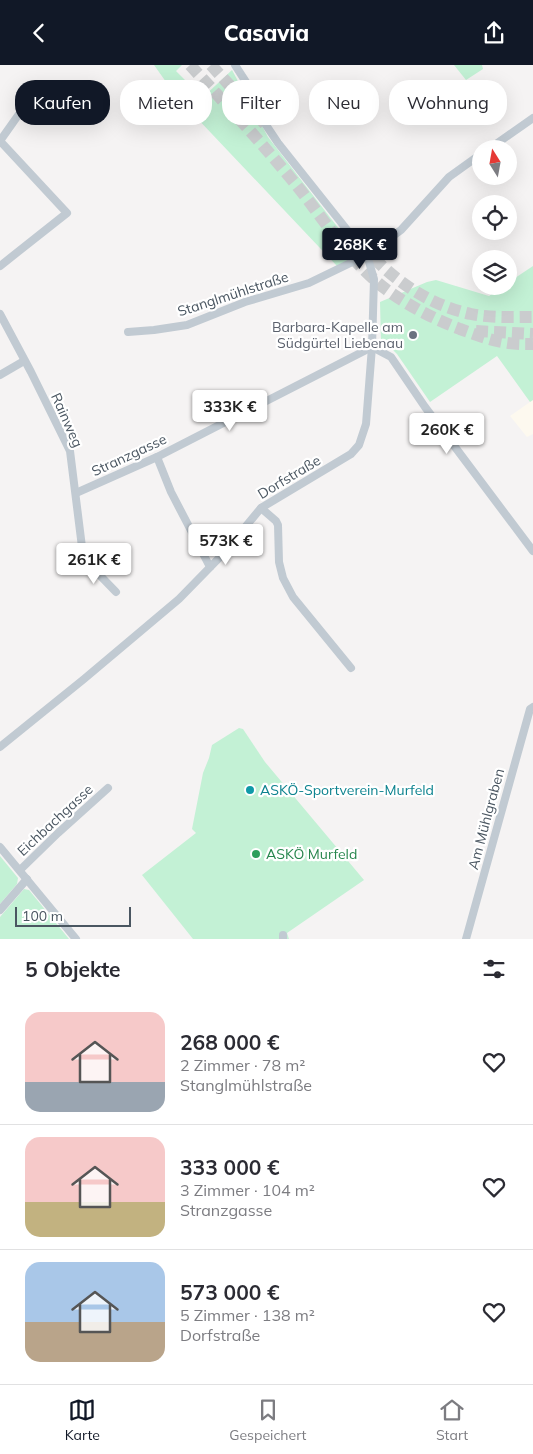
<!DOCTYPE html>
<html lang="de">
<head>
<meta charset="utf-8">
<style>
  body { margin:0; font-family:Mulish,sans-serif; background:#f7f7f7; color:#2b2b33; height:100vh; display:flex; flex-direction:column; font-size:19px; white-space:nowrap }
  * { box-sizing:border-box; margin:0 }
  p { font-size:16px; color:#7c7c81 }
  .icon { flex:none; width:28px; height:28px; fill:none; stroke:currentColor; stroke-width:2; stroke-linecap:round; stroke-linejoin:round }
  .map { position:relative; height:874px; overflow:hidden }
  .side { display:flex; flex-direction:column; background:#fff; flex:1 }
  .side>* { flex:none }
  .banner { position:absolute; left:15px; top:15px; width:504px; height:45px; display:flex; gap:10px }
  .needle { width:32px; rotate:349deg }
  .controls { position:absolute; left:472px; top:75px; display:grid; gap:10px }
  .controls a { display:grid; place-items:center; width:45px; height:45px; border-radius:50%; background:#fff; box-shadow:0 5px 20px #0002; font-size:25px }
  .scale { position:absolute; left:15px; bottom:12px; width:116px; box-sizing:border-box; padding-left:5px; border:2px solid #4a5661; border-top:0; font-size:14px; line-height:18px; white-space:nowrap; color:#4a5661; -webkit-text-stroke:4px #fff; paint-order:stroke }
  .price { position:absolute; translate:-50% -42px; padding:0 11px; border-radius:5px; background:#fff; color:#222; font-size:16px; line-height:32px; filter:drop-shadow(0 1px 2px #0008) }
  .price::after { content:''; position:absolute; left:50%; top:30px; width:15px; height:11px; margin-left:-8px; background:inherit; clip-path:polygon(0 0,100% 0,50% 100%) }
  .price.selected { background:#111827; color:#fff }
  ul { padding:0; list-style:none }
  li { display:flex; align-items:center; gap:15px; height:125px; padding:0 25px }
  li+li { border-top:1px solid #e1e1e2 }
  li span { display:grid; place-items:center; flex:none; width:140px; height:100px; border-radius:15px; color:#555 }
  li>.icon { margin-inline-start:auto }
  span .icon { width:60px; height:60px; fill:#fffc; stroke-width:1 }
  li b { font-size:21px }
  h2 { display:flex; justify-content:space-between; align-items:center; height:60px; padding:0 25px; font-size:21px }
  .tag { padding:0 18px; border-radius:20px; background:#fff; box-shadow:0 5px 20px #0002; font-size:18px; line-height:45px }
  .tag.selected { background:#111827; color:#fff }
  header { display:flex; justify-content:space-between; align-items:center; height:65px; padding:0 25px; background:#111827; color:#fff; font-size:22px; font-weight:800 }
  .menu { display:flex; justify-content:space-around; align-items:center; height:70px; border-top:1px solid #e1e1e2; background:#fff; font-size:14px; color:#7c7c81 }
  .menu a { display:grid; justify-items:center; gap:2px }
  .menu .selected { color:#111827 }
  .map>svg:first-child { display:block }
  .commercial { fill:#fdf9ef }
  .green { fill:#c3f1d5 }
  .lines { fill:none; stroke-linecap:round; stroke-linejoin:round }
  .primary-tunnel { stroke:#caccce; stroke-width:12; stroke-dasharray:12 6; stroke-linecap:butt }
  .minor { stroke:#c1cad2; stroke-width:8 }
  .worship-dot { fill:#6b7280; stroke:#fff; stroke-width:2 }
  .culture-dot { fill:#0f9aa8; stroke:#fff; stroke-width:2 }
  .leisure-dot { fill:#2e9e5b; stroke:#fff; stroke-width:2 }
  .labels { text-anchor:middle; stroke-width:4.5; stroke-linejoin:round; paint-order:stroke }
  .street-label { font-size:14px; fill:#4a5661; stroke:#fff }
  .worship-label { font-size:14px; fill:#5b616d; stroke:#fff; text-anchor:end }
  .culture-label { font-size:14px; fill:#0d838f; stroke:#fff; text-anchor:start }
  .leisure-label { font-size:14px; fill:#27864d; stroke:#fff; text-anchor:start }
</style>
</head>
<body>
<header><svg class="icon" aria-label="back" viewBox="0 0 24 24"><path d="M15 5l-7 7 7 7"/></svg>Casavia<svg class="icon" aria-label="share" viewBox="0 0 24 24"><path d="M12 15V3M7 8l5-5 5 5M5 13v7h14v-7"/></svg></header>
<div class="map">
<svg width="533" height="874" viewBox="0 0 533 874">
  <rect width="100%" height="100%" fill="#f5f3f3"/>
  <path class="commercial" d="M533,335v34l-6,3 -17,-21z"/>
  <g class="green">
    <path d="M154,0h28l-6,6 9,9 -2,3 17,17 32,-30 36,67 88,114 2,8 -21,7 -161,-170z"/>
    <path d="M454,0h28l1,4 -17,11z"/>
    <path d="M533,201v134l-3,2 -33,-46 -67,46 -33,-48 -6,-6 -10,-7 -1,-39 47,-20 9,-2 53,16 14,-10h6v-4z"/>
    <path d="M239,663l4,1 22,33 99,118 -77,53 2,6h-96l-51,-64 54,-42 -4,-4 11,-56 6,-15 3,-13z"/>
    <path d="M0,791l18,22 -1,6 -17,20z"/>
    <path d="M24,824l5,1 40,49h-69v-22z"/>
  </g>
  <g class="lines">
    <g class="primary-tunnel">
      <path d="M190,0c35,38 70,76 103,116 30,36 55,80 94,109 22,16 47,29 73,39 28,10 42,16 73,15"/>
      <path d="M211,0l54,59"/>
      <path d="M362,180c28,33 66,60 109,69 20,4 42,3 62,3"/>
      <path d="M476,266l57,3"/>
    </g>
    <g class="minor">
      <path d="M0,76l24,-34"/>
      <path d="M489,84l44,-31"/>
      <path d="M0,201l67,-53 -67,-72"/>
      <path d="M0,249l31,58 39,79 13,104 2,5 31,32"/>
      <path d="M128,267l26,-2 33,-5 58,-23 64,-19 58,-28 34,-25 48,-53 32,-23"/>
      <path d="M372,282l19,10 34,50 108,144"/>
      <path d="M0,310l24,-14"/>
      <path d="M157,392l14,35 39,75"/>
      <path d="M76,428l81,-36 215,-110"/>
      <path d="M261,443l15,13 2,4 1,37 4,16 10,19 58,71"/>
      <path d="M0,682l84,-68 95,-80 43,-44 39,-47 90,-54 8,-9 7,-21 6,-77 2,-68 -7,-24 -89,-112 -18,-27 -14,-34 -11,-17"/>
      <path d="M0,782l76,92"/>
      <path d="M20,805l38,-37 50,-45"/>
      <path d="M0,845l27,-31"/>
      <path d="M283,874v-4"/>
      <path d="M466,874l64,-230 3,-2"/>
    </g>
  </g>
  <circle class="worship-dot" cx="413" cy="270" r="5"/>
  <circle class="culture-dot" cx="250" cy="725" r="5"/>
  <circle class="leisure-dot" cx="256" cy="789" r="5"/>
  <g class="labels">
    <g class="street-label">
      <text transform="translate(233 229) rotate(-18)" y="5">Stanglmühlstraße</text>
      <text transform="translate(67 355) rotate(66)" y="5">Rainweg</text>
      <text transform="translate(129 390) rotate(-25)" y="5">Stranzgasse</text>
      <text transform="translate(289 412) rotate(-31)" y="5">Dorfstraße</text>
      <text transform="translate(486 754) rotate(-75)" y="5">Am Mühlgraben</text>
      <text transform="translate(55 755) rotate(-43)" y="5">Eichbachgasse</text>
    </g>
    <g class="worship-label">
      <text x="403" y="267">Barbara-Kapelle am<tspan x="403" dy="16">Südgürtel Liebenau</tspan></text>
    </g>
    <g class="culture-label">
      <text x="260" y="730">ASKÖ-Sportverein-Murfeld</text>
    </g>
    <g class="leisure-label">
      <text x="266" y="794">ASKÖ Murfeld</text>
    </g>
  </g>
</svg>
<div class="controls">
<a><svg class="needle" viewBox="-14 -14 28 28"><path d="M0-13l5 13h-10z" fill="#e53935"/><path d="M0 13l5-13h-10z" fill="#7c7c81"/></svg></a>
<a><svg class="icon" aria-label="locate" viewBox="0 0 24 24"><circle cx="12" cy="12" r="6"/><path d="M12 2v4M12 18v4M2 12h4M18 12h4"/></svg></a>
<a><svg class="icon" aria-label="layers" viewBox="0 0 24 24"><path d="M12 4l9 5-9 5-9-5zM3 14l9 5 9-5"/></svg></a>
</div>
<div class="scale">100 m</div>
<b class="price selected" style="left:360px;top:205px">268K €</b>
<b class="price" style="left:230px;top:367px">333K €</b>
<b class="price" style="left:447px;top:390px">260K €</b>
<b class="price" style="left:226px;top:501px">573K €</b>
<b class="price" style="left:94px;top:520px">261K €</b>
<div class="banner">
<a class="tag selected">Kaufen</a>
<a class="tag">Mieten</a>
<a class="tag">Filter</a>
<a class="tag">Neu</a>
<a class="tag">Wohnung</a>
</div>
</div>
<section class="side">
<h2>5 Objekte<svg class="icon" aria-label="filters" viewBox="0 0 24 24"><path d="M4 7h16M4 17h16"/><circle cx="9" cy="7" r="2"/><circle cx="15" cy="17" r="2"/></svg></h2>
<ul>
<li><span style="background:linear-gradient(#f6c9c9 70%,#9aa5b1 0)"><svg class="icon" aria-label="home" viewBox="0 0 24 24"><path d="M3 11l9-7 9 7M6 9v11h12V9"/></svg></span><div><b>268 000 €</b><p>2 Zimmer · 78 m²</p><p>Stanglmühlstraße</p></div><svg class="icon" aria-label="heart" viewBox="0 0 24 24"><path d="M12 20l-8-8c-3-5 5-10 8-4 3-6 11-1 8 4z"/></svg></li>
<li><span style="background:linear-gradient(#f6c9c9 65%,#c2b280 0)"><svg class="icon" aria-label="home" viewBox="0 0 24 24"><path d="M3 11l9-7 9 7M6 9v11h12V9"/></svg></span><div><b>333 000 €</b><p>3 Zimmer · 104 m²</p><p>Stranzgasse</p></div><svg class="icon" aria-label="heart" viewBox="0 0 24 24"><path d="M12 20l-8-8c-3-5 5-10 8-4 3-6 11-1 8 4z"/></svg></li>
<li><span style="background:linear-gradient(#a9c7e8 60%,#b9a48a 0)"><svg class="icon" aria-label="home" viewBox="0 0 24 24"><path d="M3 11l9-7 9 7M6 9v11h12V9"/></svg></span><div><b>573 000 €</b><p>5 Zimmer · 138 m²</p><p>Dorfstraße</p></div><svg class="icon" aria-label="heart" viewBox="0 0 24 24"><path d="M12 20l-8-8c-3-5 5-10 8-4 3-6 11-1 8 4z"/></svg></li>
</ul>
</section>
<nav class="menu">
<a class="selected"><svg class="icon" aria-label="map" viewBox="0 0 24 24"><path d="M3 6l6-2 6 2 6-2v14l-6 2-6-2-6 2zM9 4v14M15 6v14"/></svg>Karte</a>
<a><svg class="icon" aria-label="saved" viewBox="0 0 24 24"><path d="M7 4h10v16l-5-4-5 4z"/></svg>Gespeichert</a>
<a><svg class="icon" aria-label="home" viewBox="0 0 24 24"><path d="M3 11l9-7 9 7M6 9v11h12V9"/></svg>Start</a>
</nav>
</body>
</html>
